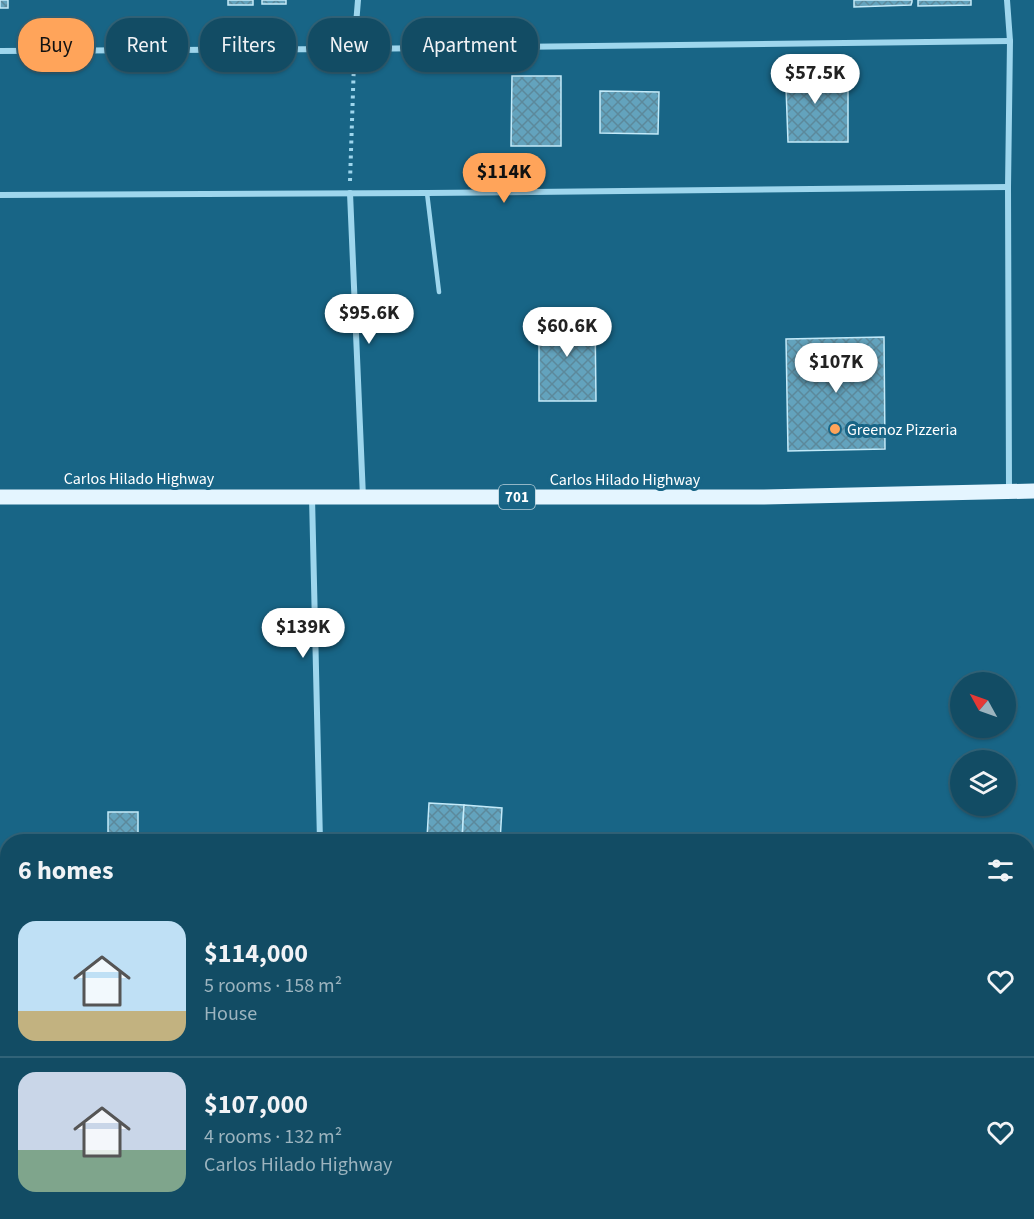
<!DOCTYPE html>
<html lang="en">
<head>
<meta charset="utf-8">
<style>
  body { margin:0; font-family:"Source Sans 3",sans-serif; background:#1f566d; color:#f1f3f6; height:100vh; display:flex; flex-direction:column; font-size:22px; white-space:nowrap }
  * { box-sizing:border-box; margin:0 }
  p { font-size:20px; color:#9cb4bf }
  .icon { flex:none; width:33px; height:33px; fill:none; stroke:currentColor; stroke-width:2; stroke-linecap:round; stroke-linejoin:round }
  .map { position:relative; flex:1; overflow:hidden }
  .drawer { position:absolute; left:0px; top:834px; width:1035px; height:386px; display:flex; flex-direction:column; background:#124c64; border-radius:24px 24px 0 0; box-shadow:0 2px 4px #0004,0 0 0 2px #316378 }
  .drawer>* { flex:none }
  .top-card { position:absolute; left:18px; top:18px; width:600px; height:54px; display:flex; gap:12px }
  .needle { width:39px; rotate:310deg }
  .fabs { position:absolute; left:950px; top:672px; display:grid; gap:12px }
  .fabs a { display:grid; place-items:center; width:66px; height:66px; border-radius:50%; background:#124c64; box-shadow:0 2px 4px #0004,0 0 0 2px #316378; font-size:30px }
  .price { position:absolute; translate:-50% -51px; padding:0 14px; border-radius:21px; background:#fff; color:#222; font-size:20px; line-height:39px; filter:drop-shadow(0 2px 3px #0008) }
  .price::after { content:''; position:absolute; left:50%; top:36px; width:18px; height:14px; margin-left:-9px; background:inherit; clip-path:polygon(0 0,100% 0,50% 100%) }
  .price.active { background:#ffa45a; color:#111 }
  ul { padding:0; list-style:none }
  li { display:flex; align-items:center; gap:18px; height:150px; padding:0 18px }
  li+li { border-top:2px solid #316378 }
  li span { display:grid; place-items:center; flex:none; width:168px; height:120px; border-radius:18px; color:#555 }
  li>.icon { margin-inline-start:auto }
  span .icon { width:72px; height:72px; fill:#fffc; stroke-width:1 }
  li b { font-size:26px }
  h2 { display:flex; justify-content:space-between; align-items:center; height:72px; padding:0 18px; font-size:26px }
  .tag { padding:0 21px; border-radius:24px; background:#124c64; box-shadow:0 2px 4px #0004,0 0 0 2px #316378; font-size:21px; line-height:54px }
  .tag.active { background:#ffa45a; color:#111 }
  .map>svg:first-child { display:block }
  .building { fill:url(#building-cross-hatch); stroke:#c3eaf9; stroke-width:1.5 }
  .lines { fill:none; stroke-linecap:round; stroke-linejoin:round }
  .path { stroke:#9ed6ed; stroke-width:4; stroke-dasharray:3 4.5; stroke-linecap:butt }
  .lane { stroke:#9ed6ed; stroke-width:4.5 }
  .street { stroke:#9ed6ed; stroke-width:6 }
  .primary { stroke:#e4f5ff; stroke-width:15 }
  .poi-dot { fill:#ffa45a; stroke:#186586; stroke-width:2 }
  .labels { text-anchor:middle; stroke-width:6; stroke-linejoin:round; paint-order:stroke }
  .shield { fill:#186586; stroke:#bad1db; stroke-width:1.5 }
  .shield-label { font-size:15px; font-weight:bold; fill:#fff }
  .poi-label { font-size:16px; fill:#fff; stroke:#186586; text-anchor:start }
  .street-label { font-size:16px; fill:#fff; stroke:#186586 }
</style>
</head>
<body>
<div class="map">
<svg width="1034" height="1219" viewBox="0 0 1034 1219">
  <defs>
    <pattern id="building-cross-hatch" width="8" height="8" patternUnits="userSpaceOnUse" patternTransform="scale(1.5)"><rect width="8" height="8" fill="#63a3bd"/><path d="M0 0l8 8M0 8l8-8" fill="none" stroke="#5c899b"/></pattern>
  </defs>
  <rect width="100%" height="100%" fill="#186586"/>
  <g class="building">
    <rect x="0" y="0" width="8" height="8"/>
    <rect x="228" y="0" width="25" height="5"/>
    <rect x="262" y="0" width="24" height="4"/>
    <path d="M854,0h58v2l-1,3 -57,2z"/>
    <path d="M918,0h53v5l-53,1z"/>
    <path d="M815,59l2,35h4v-16h27v64h-60l-3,-82z"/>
    <path d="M512,76h49v70h-50z"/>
    <path d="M600,91l59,1 -1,42 -58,-1z"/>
    <path d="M539,315h56l1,86h-57z"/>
    <path d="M884,337l1,112 -97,2 -2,-112z"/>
    <path d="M429,803l35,2 -2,36 -35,-3z"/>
    <path d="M464,805l38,3 -2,34 -38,-1z"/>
    <rect x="108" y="812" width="30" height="30"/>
    <rect x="122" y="1212" width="27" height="7"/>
  </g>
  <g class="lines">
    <path class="path" d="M350,181l4,-119"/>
    <path class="lane" d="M427,193l12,99"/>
    <g class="street">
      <path d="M1007,0l3,41 -2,146 1,303"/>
      <path d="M354,49l4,-49"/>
      <path d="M0,51l354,-2 656,-8"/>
      <path d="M350,193l13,304"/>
      <path d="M0,195l427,-2 581,-6"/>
      <path d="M312,497l8,345"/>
      <path d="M0,871h8"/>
      <path d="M1028,873h6"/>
      <path d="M1028,988h6"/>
      <path d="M1028,1099l6,10"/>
      <path d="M1028,1204l6,-2"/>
      <path d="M97,1212v7"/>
      <path d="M203,1212l1,7"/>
      <path d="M317,1219v-7"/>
      <path d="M588,1219v-7"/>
    </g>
    <path class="primary" d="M0,497h764l270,-6"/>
  </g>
  <circle class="poi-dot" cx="835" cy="429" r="6"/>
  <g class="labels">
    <rect class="shield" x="499" y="485" width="36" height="24" rx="4.5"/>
    <g class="shield-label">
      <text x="517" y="502">701</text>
    </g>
    <g class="poi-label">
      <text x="847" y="435">Greenoz Pizzeria</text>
    </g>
    <g class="street-label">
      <text x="139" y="484">Carlos Hilado Highway</text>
      <text x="625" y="485">Carlos Hilado Highway</text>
    </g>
  </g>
</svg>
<div class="fabs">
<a><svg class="needle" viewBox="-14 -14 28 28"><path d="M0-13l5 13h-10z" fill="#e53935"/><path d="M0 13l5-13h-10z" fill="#9cb4bf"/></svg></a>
<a><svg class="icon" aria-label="layers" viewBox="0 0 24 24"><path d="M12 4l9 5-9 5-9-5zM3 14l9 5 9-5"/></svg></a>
</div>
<b class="price" style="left:815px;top:105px">$57.5K</b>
<b class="price active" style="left:504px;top:204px">$114K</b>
<b class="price" style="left:369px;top:345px">$95.6K</b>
<b class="price" style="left:567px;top:358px">$60.6K</b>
<b class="price" style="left:836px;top:394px">$107K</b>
<b class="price" style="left:303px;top:659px">$139K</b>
<div class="top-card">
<a class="tag active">Buy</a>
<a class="tag">Rent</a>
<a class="tag">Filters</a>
<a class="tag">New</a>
<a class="tag">Apartment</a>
</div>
<section class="drawer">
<h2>6 homes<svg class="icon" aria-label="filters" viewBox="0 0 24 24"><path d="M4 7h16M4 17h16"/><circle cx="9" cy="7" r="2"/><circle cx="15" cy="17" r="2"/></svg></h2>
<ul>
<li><span style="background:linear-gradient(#bfe0f5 75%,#c2b280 0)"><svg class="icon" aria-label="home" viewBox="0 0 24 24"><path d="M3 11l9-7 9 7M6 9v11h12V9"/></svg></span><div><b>$114,000</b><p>5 rooms · 158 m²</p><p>House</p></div><svg class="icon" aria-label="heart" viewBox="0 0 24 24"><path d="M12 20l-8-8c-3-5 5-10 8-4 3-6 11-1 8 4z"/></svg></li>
<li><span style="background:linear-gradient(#c9d6e8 65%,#7fa58c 0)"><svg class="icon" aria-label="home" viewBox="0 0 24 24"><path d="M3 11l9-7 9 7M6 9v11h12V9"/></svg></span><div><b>$107,000</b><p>4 rooms · 132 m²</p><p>Carlos Hilado Highway</p></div><svg class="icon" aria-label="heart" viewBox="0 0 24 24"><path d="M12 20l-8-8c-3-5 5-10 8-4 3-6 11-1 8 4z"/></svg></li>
</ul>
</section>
</div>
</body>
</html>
